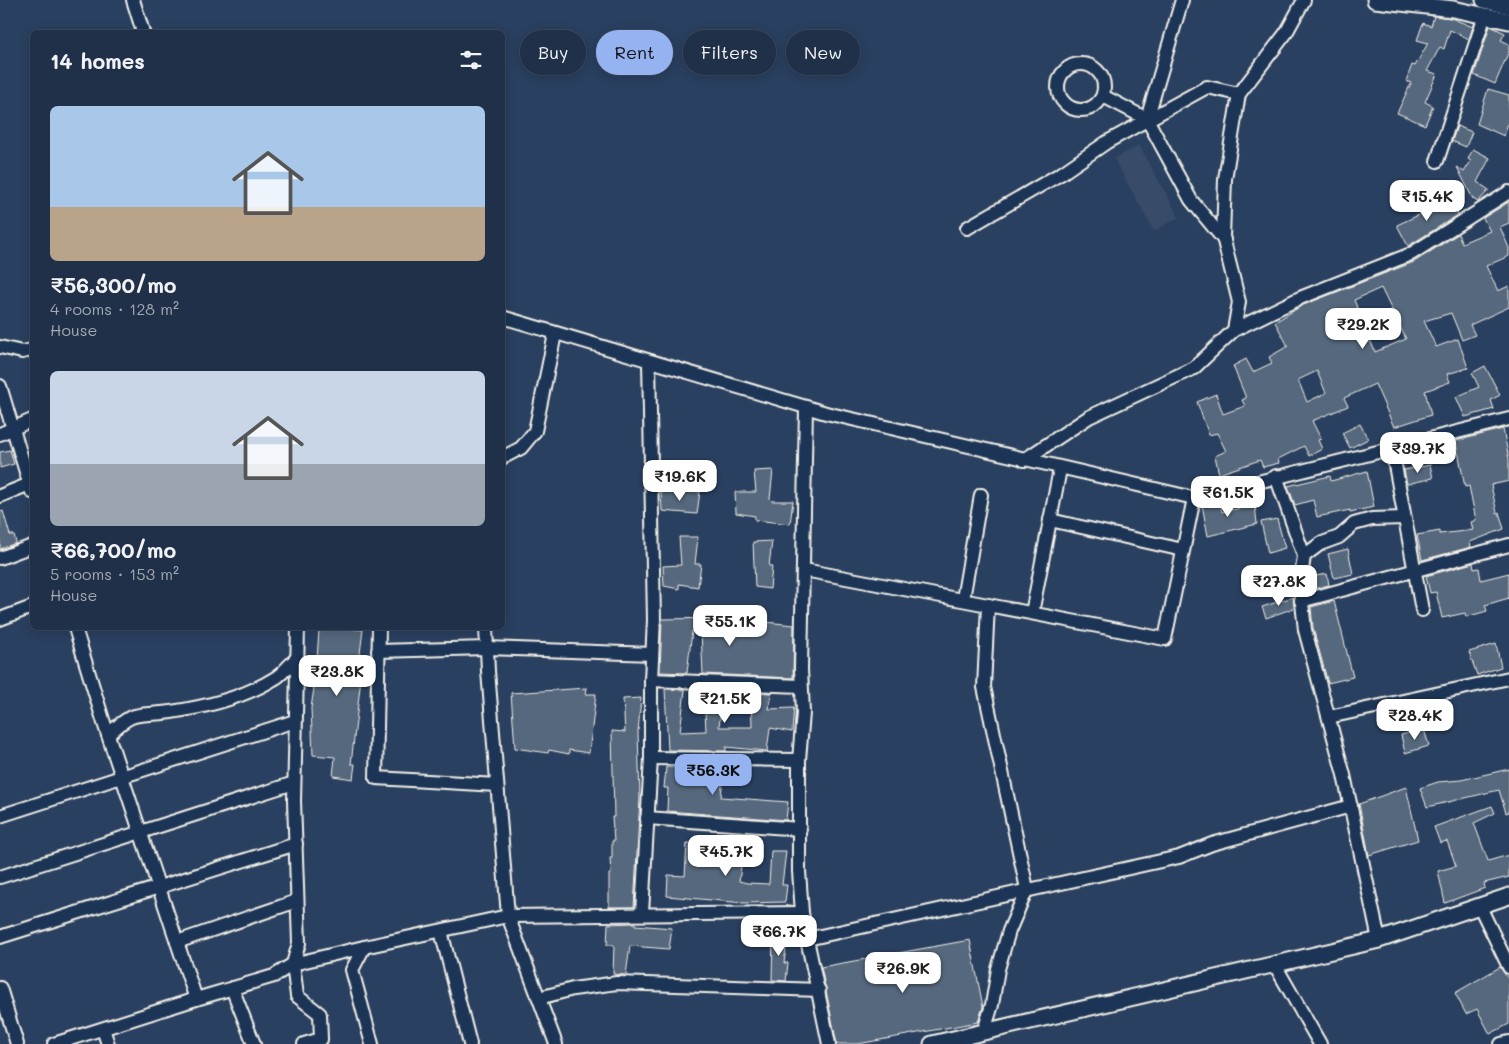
<!DOCTYPE html>
<html lang="en">
<head>
<meta charset="utf-8">
<style>
  body { margin:0; font-family:Mali,sans-serif; background:#28384f; color:#f1f3f6; height:100vh; display:flex; flex-direction:column; font-size:19px; white-space:nowrap }
  * { box-sizing:border-box; margin:0 }
  p { font-size:16px; color:#a2a9b4 }
  .icon { flex:none; width:28px; height:28px; fill:none; stroke:currentColor; stroke-width:2; stroke-linecap:round; stroke-linejoin:round }
  .map { position:relative; flex:1; overflow:hidden }
  .sheet { position:absolute; left:30px; top:30px; width:475px; height:600px; display:flex; flex-direction:column; background:#203048; border-radius:8px; box-shadow:0 2px 12px #0003,0 0 0 1px #3d4b60 }
  .sheet>* { flex:none }
  .hud { position:absolute; left:520px; top:30px; width:475px; height:45px; display:flex; gap:10px }
  .price { position:absolute; translate:-50% -42px; padding:0 11px; border-radius:10px; background:#fff; color:#222; font-size:16px; line-height:32px; filter:drop-shadow(0 1px 2px #0008) }
  .price::after { content:''; position:absolute; left:50%; top:30px; width:15px; height:11px; margin-left:-8px; background:inherit; clip-path:polygon(0 0,100% 0,50% 100%) }
  .price.current { background:#95b2f1; color:#111 }
  ul { padding:0; list-style:none }
  li { display:grid; align-content:center; gap:10px; height:265px; padding:0 20px }
  li span { display:grid; place-items:center; height:155px; border-radius:8px; color:#555 }
  li>.icon { margin-inline-start:auto }
  span .icon { width:90px; height:90px; fill:#fffc; stroke-width:1 }
  li b { font-size:21px }
  h2 { display:flex; justify-content:space-between; align-items:center; height:60px; padding:0 20px; font-size:21px }
  .chip { padding:0 18px; border-radius:22px; background:#203048; box-shadow:0 2px 12px #0003,0 0 0 1px #3d4b60; font-size:18px; line-height:45px }
  .chip.current { background:#95b2f1; color:#111 }
  .map>svg:first-child { display:block }
  .built { fill:#374c69 }
  .building { fill:#56677d; stroke:#f4f1e8; fill-rule:evenodd }
  .lines { fill:none; stroke-linecap:round; stroke-linejoin:round }
  .minor-casing { stroke:#f4f1e8; stroke-width:16 }
  .tertiary-casing { stroke:#f4f1e8; stroke-width:19 }
  .minor { stroke:#1d3557; stroke-width:12 }
  .tertiary { stroke:#1d3557; stroke-width:15 }
</style>
</head>
<body>
<div class="map">
<svg width="1509" height="1044" viewBox="0 0 1509 1044">
  <rect width="100%" height="100%" fill="#2a4060"/>
  <filter id="ink" filterUnits="userSpaceOnUse"><feTurbulence type="fractalNoise" baseFrequency=".02" numOctaves="2"/><feDisplacementMap in="SourceGraphic" scale="10" xChannelSelector="R" yChannelSelector="G"/><feConvolveMatrix kernelMatrix="1 2 1 2 8 2 1 2 1" color-interpolation-filters="sRGB"/></filter>
  <g filter="url(#ink)">
    <path class="built" d="M1139,145l40,72 -25,14 -40,-72z"/>
    <g class="building">
      <path d="M1434,16l17,2 22,9 -4,12 -19,-9 -6,19 -4,-2 -13,24 10,3 -12,28 8,4 -8,19 -28,-12 14,-30 -5,-2 6,-16 3,1 13,-23 -11,-3 6,-17 8,3z"/>
      <path d="M1490,26l15,7 -4,7 8,4v7l-14,33 -21,-9z"/>
      <path d="M1488,89l21,6v24l-5,17 -27,-12z"/>
      <path d="M1457,126l15,6 -6,15 -14,-6z"/>
      <path d="M1473,149l17,9 -13,24 12,8 -11,12 -5,-3 -16,-32 7,5 7,-11 -3,-2z"/>
      <path d="M1451,200l7,15 -50,31 -11,-21z"/>
      <path d="M1509,202v21l-9,4 9,21v8l-23,10 12,25 11,-5v21l-39,18 5,10 -13,5 -11,-27 -27,8 12,26 22,-8 10,29 -21,6 3,8 -25,9 6,24 -37,12 -19,-43 -31,14 4,8 -36,15 9,18 -3,1 4,9 -13,7 -5,-10 -26,13 1,4 -16,4 -3,-7 -41,14 -4,-18 11,-5 -9,-18 -8,2 -12,-33 19,-8 7,20 22,-8 -3,-6 4,-2 -13,-32 13,-7 7,13 19,-9 -3,-6 19,-11 -13,-24 28,-17 111,-43 44,-28 4,9 28,-12 -7,-13zM1381,288l25,51 -31,13 -21,-52zM1317,371l9,22 -19,9 -9,-22z"/>
      <path d="M1485,366l15,29 -9,5 3,9 -29,8 -9,-20 23,-10 -7,-14z"/>
      <path d="M1360,424l8,15 -18,9 -8,-15z"/>
      <path d="M1503,429l6,30v22l-18,4 6,28 2,-1 5,17 -34,13 1,5 -49,13 -5,-25 23,-4v3l33,-4 -2,-8 5,-2 -7,-34 -4,1 -9,-46z"/>
      <path d="M10,450l4,14 -14,4v-16z"/>
      <path d="M1430,465l3,13 -26,6 -3,-14z"/>
      <path d="M773,470l-3,29 2,2h21l-3,23 -35,-4v-4l-19,-3 -1,-21h21l-2,-21z"/>
      <path d="M1367,471l7,36 -24,5v-2l-33,7 -4,-17 -18,5 -7,-19 42,-10 1,5z"/>
      <path d="M661,491h39l-3,23 -35,-3z"/>
      <path d="M1220,502l2,10 33,-7 2,19 -49,12 -6,-31z"/>
      <path d="M3,511l7,24h4l2,8 -16,6v-37z"/>
      <path d="M1277,519l8,29 -17,5 -7,-31z"/>
      <path d="M679,537h19l-3,27h6l-3,23 -19,-3v5l-15,-3 -1,-20 18,-1z"/>
      <path d="M772,541l-3,25h3l-2,23 -15,-2 -2,-45z"/>
      <path d="M1348,549l5,25 -19,4 -6,-24z"/>
      <path d="M1473,563l1,6 5,-1 2,12 28,-7v25l-24,7 2,6 -21,6 -1,-4 -23,5 -6,-26 -6,1 -4,-17z"/>
      <path d="M1327,574l2,11 -20,5v-13z"/>
      <path d="M1293,597l1,11 -28,10 -4,-11z"/>
      <path d="M1334,601l19,76 -25,6 -15,-55 -2,-21z"/>
      <path d="M727,618l67,7 -1,53 -90,-4 -2,-43h-9l-5,42 -27,-1 2,-53z"/>
      <path d="M346,628l17,2 -5,39h3l-1,18 -9,77h4l-2,15 -20,-3 2,-19 -22,-2 -2,-47 3,-20 -4,-1 2,-14h4l3,-43z"/>
      <path d="M1496,644l5,23 -24,8 -8,-23z"/>
      <path d="M587,688l-1,6h10l-7,59 -20,-3v4l-20,-4 -1,3 -33,-5 -4,-55z"/>
      <path d="M665,689l20,1 -5,42 26,-1 -2,-41 19,1 -4,36h33l-1,-35 20,1 -2,16 25,-1 -2,24 -22,-4 -3,23 -41,-4v4l-58,-1z"/>
      <path d="M641,698l-3,34 2,66 -6,109h-25v-33h2l-1,-16h2v-17h2l-2,-24h2l-2,-86 13,1 -2,-33z"/>
      <path d="M1424,729l5,17 -24,7 -4,-18z"/>
      <path d="M666,767h58l-3,30 67,5 -2,18 -119,-9 1,-23h-4z"/>
      <path d="M1509,769v43l-3,1 -7,-23 -72,17 -7,-19 18,-6 23,-2z"/>
      <path d="M1406,787l12,53 -49,15 -10,-51z"/>
      <path d="M1492,806l3,7 -21,10 14,38 21,-6v22l-25,6 1,5 -40,15 -7,-32 18,-5 -9,-25 -7,2 -6,-16z"/>
      <path d="M687,843l15,1v3l26,2 1,-5 15,1 -5,36 8,2 22,1 2,-33h15l-4,34h5l-2,17 -41,1 -77,-7 1,-21 17,1z"/>
      <path d="M635,923v2l37,3 -3,21 -39,-3 -4,29 -13,-1 1,-29h-7l1,-21z"/>
      <path d="M773,932l15,1 -4,30h4l-2,18 -14,-1z"/>
      <path d="M970,940l13,67 -5,15 -120,22h-21l-16,-77z"/>
      <path d="M1500,967l9,13v44l-19,10 -13,-25 -11,5 -11,-21z"/>
    </g>
    <g class="lines">
      <defs>
        <g id="minor">
          <path d="M133,0l10,32"/>
          <circle cx="1081" cy="87" r="23"/>
          <path d="M1103,96l44,23 44,81 33,40"/>
          <path d="M1147,119l35,-119"/>
          <path d="M1437,161l48,-146"/>
          <path d="M967,228l95,-55 45,-31 100,-55 32,7"/>
          <path d="M502,317l324,96 368,85 315,-79"/>
          <path d="M1234,330l66,-32 111,-44 98,-62"/>
          <path d="M0,347l22,5 10,-2"/>
          <path d="M649,361l5,259 -3,60"/>
          <path d="M0,386l32,106"/>
          <path d="M806,407l-5,262 2,44 -4,47v111l3,42 5,26"/>
          <path d="M0,434l32,-14"/>
          <path d="M1392,449l30,161"/>
          <path d="M502,458l19,-10 14,-17 20,-97"/>
          <path d="M1024,460l65,-43 105,-49 40,-38 5,-28 -16,-65 2,-58 14,-85 47,-61 18,-33"/>
          <path d="M1276,476l28,80"/>
          <path d="M0,496l32,-13"/>
          <path d="M1050,520l133,30"/>
          <path d="M0,558l32,-12"/>
          <path d="M804,570l184,35"/>
          <path d="M963,599l18,-104"/>
          <path d="M1301,601l208,-56"/>
          <path d="M1032,613l28,-144"/>
          <path d="M0,619l32,-12"/>
          <path d="M379,628l-3,150 121,7"/>
          <path d="M486,628l2,43 20,245 48,128"/>
          <path d="M378,651l109,-3 165,6"/>
          <path d="M1329,717l180,-39"/>
          <path d="M108,735c28,-27 28,-18 63,-23 35,-5 75,-15 106,-35 7,-5 13,-13 20,-19"/>
          <path d="M651,758l148,2"/>
          <path d="M0,816l295,-95"/>
          <path d="M647,818l153,11"/>
          <path d="M0,877l294,-94"/>
          <path d="M1480,907l29,60"/>
          <path d="M642,913l9,-155v-78l150,6"/>
          <path d="M441,931l29,113"/>
          <path d="M0,937l296,-93"/>
          <path d="M1379,940l-35,-165 -39,-145 -5,-46 4,-28 16,-12 19,-7 15,-13 18,-5 32,-1"/>
          <path d="M177,942l120,-41"/>
          <path d="M1275,965l45,79"/>
          <path d="M0,988l17,56"/>
          <path d="M232,988l22,56"/>
          <path d="M539,998l34,-9 44,-6 202,7"/>
          <path d="M196,999l78,-23 19,-12 6,-21 -5,-142 4,-173"/>
          <path d="M103,1029l5,15"/>
          <path d="M984,1031l8,-26 6,-36 11,-38 18,-42 -43,-202 4,-82 177,34 29,-141"/>
          <path d="M54,1044l142,-45 -92,-276 -29,-95"/>
          <path d="M304,1044l17,-5 -1,-25 -23,-18 -4,-32 71,-17"/>
          <path d="M372,1044l-20,-74 12,-23 144,-31 294,-3"/>
          <path d="M829,1044l-22,-105 372,-82 33,-13 139,-38"/>
          <path d="M1501,1044l8,-2"/>
        </g>
        <g id="tertiary">
          <path d="M1375,0l78,9 56,12"/>
          <path d="M1484,0l25,6"/>
          <path d="M932,1044l447,-104 130,-44"/>
        </g>
      </defs>
      <use href="#minor" class="minor-casing"/>
      <use href="#tertiary" class="tertiary-casing"/>
      <use href="#minor" class="minor"/>
      <use href="#tertiary" class="tertiary"/>
    </g>
  </g>
</svg>
<b class="price" style="left:1427px;top:222px">₹15.4K</b>
<b class="price" style="left:1363px;top:350px">₹29.2K</b>
<b class="price" style="left:1418px;top:474px">₹39.7K</b>
<b class="price" style="left:680px;top:502px">₹19.6K</b>
<b class="price" style="left:1228px;top:518px">₹61.5K</b>
<b class="price" style="left:1279px;top:607px">₹27.8K</b>
<b class="price" style="left:730px;top:647px">₹55.1K</b>
<b class="price" style="left:337px;top:697px">₹23.8K</b>
<b class="price" style="left:725px;top:724px">₹21.5K</b>
<b class="price" style="left:1415px;top:741px">₹28.4K</b>
<b class="price current" style="left:713px;top:796px">₹56.3K</b>
<b class="price" style="left:726px;top:877px">₹45.7K</b>
<b class="price" style="left:779px;top:957px">₹66.7K</b>
<b class="price" style="left:903px;top:994px">₹26.9K</b>
<div class="hud">
<a class="chip">Buy</a>
<a class="chip current">Rent</a>
<a class="chip">Filters</a>
<a class="chip">New</a>
</div>
<section class="sheet">
<h2>14 homes<svg class="icon" aria-label="filters" viewBox="0 0 24 24"><path d="M4 7h16M4 17h16"/><circle cx="9" cy="7" r="2"/><circle cx="15" cy="17" r="2"/></svg></h2>
<ul>
<li><span style="background:linear-gradient(#a9c7e8 65%,#b9a48a 0)"><svg class="icon" aria-label="home" viewBox="0 0 24 24"><path d="M3 11l9-7 9 7M6 9v11h12V9"/></svg></span><div><b>₹56,300/mo</b><p>4 rooms · 128 m²</p><p>House</p></div></li>
<li><span style="background:linear-gradient(#c9d6e8 60%,#9aa5b1 0)"><svg class="icon" aria-label="home" viewBox="0 0 24 24"><path d="M3 11l9-7 9 7M6 9v11h12V9"/></svg></span><div><b>₹66,700/mo</b><p>5 rooms · 153 m²</p><p>House</p></div></li>
</ul>
</section>
</div>
</body>
</html>
